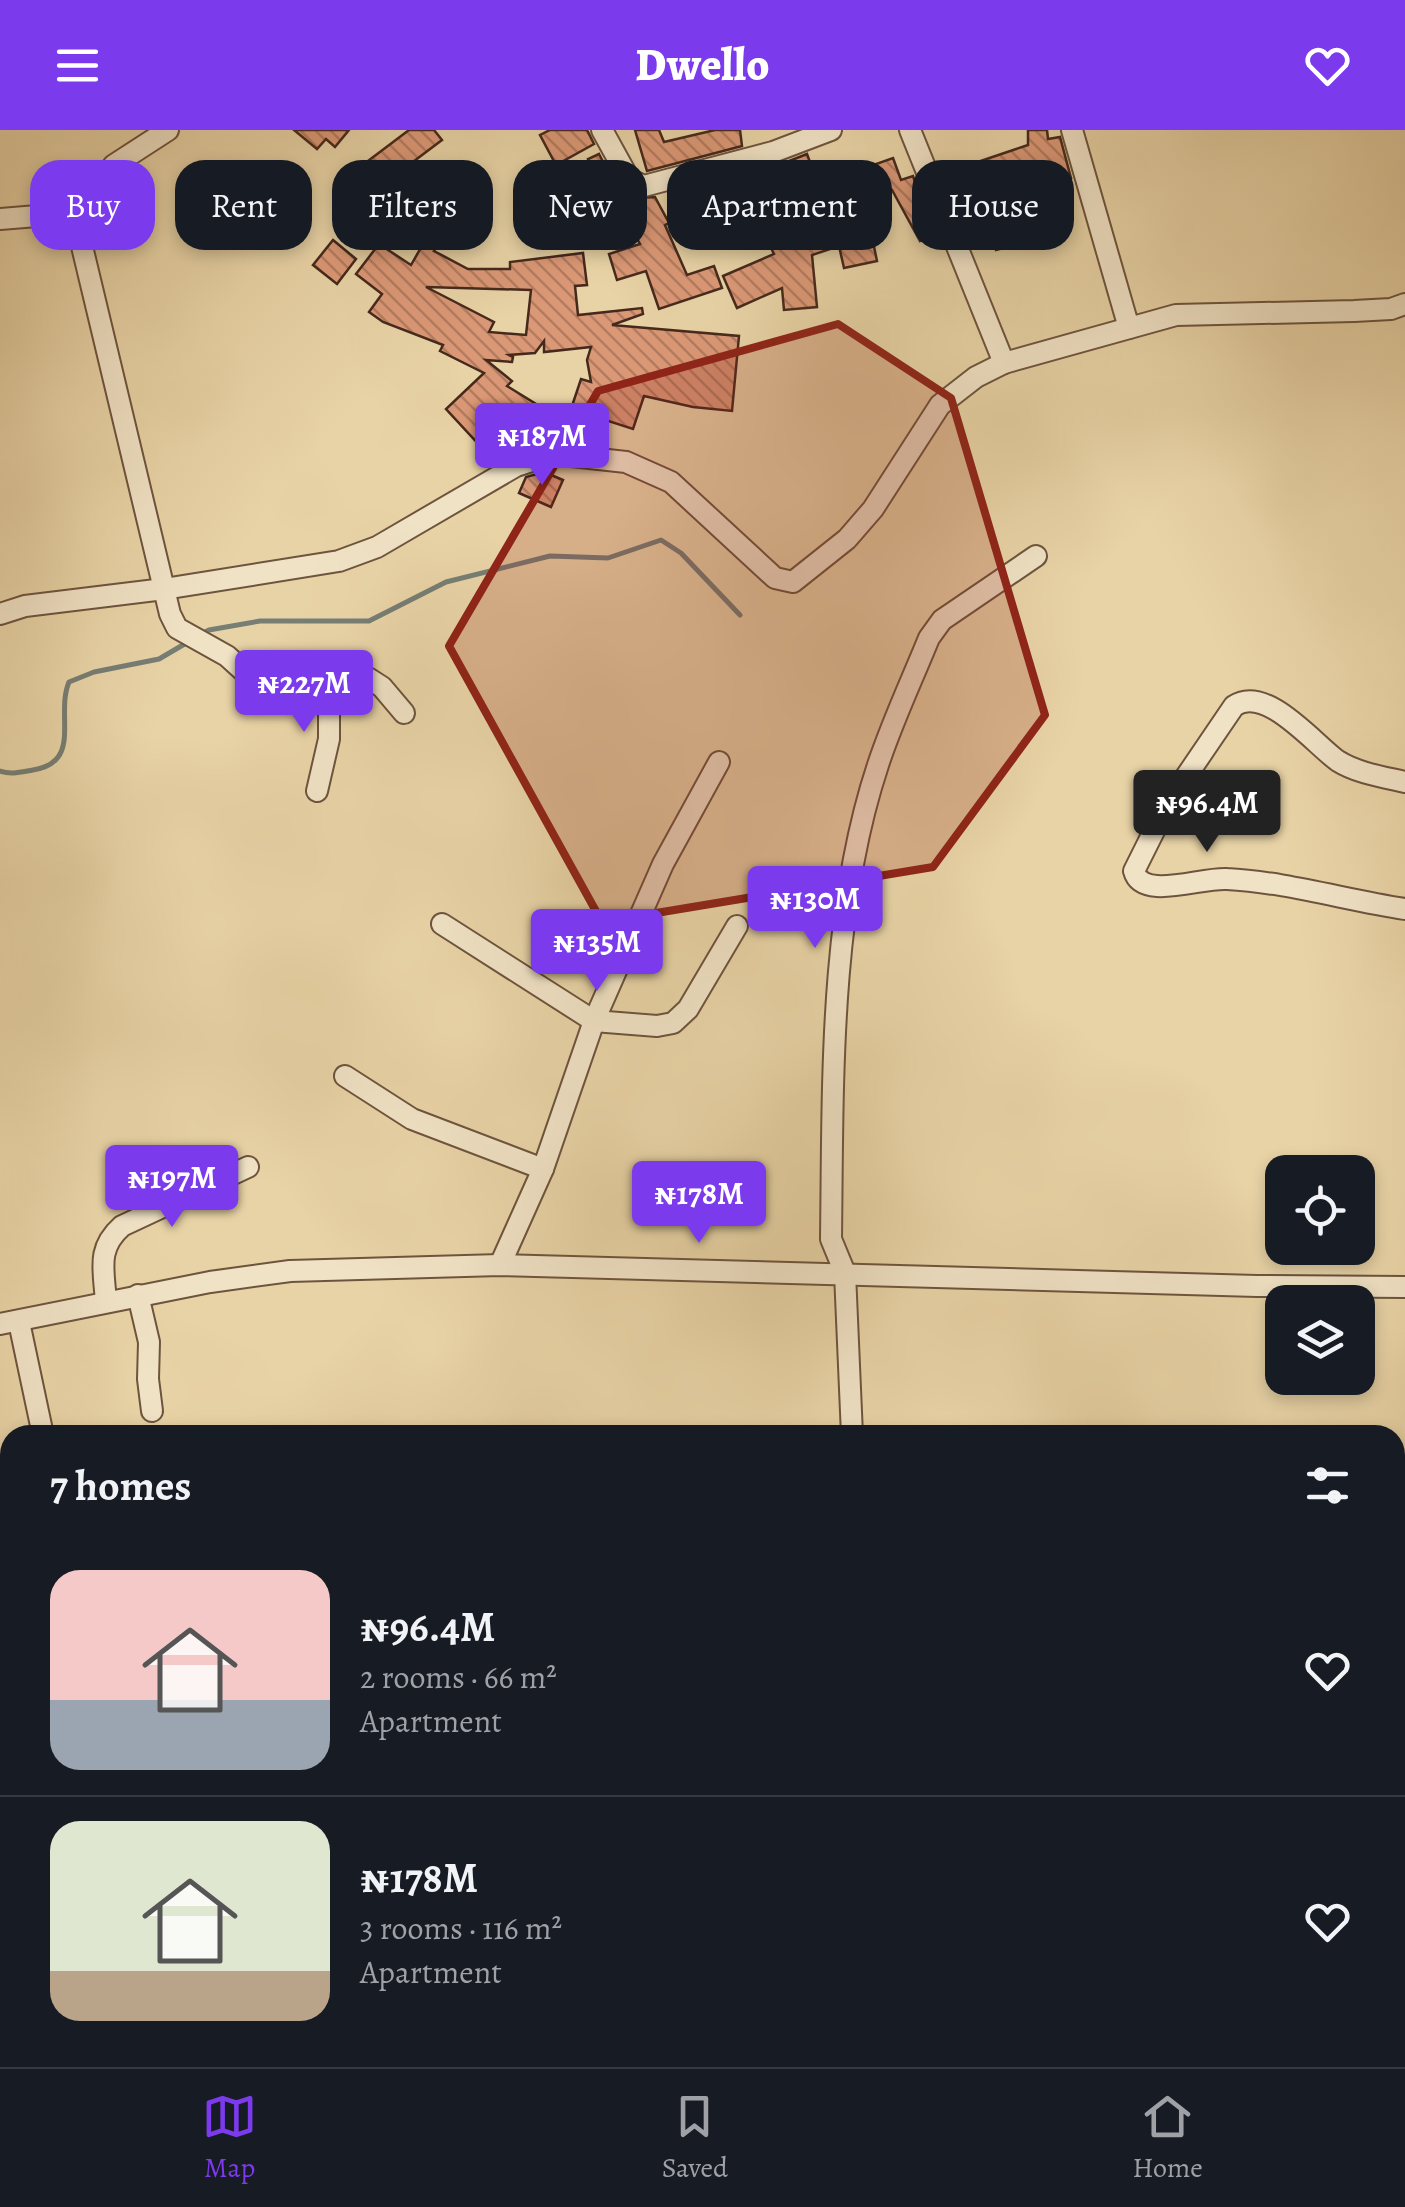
<!DOCTYPE html>
<html lang="en">
<head>
<meta charset="utf-8">
<style>
  body { margin:0; font-family:Alegreya,serif; background:#20242c; color:#f1f3f6; height:100vh; display:flex; flex-direction:column; font-size:38px; white-space:nowrap }
  * { box-sizing:border-box; margin:0 }
  p { font-size:32px; color:#9ea1a6 }
  .icon { flex:none; width:55px; height:55px; fill:none; stroke:currentColor; stroke-width:2; stroke-linecap:round; stroke-linejoin:round }
  .map { position:relative; flex:1; overflow:hidden }
  .side { position:absolute; left:0px; top:1295px; width:1405px; height:642px; display:flex; flex-direction:column; background:#171b24; border-radius:30px 30px 0 0; box-shadow:0 5px 15px #0003 }
  .side>* { flex:none }
  .guide { position:absolute; left:30px; top:30px; width:1345px; height:90px; display:flex; gap:20px }
  .controls { position:absolute; left:1265px; top:1025px; display:grid; gap:20px }
  .controls a { display:grid; place-items:center; width:110px; height:110px; border-radius:20px; background:#171b24; box-shadow:0 5px 15px #0003; font-size:50px }
  .price { position:absolute; translate:-50% -85px; padding:0 22px; border-radius:10px; background:#7c3aed; color:#fff; font-size:32px; line-height:65px; filter:drop-shadow(0 2px 5px #0008) }
  .price::after { content:''; position:absolute; left:50%; top:60px; width:30px; height:22px; margin-left:-15px; background:inherit; clip-path:polygon(0 0,100% 0,50% 100%) }
  .price.active { background:#222; color:#fff }
  ul { padding:0; list-style:none }
  li { display:flex; align-items:center; gap:30px; height:250px; padding:0 50px }
  li+li { border-top:2px solid #363941 }
  li span { display:grid; place-items:center; flex:none; width:280px; height:200px; border-radius:30px; color:#555 }
  li>.icon { margin-inline-start:auto }
  span .icon { width:120px; height:120px; fill:#fffc; stroke-width:1 }
  li b { font-size:42px }
  h2 { display:flex; justify-content:space-between; align-items:center; height:120px; padding:0 50px; font-size:42px }
  .tag { padding:0 35px; border-radius:30px; background:#171b24; box-shadow:0 5px 15px #0003; font-size:35px; line-height:90px }
  .tag.active { background:#7c3aed; color:#fff }
  header { display:flex; justify-content:space-between; align-items:center; height:130px; padding:0 50px; background:#7c3aed; color:#fff; font-size:45px; font-weight:800 }
  .menu { display:flex; justify-content:space-around; align-items:center; height:140px; border-top:2px solid #363941; background:#171b24; font-size:28px; color:#9ea1a6 }
  .menu a { display:grid; justify-items:center; gap:5px }
  .menu .active { color:#7c3aed }
  .map>svg:first-child { display:block }
  .lines { fill:none; stroke-linecap:round; stroke-linejoin:round }
  .stream { stroke:#777e74; stroke-width:5 }
  .building { fill:url(#building-back-hatch); stroke:#45291c; stroke-width:2.5; fill-rule:evenodd }
  .minor-casing { stroke:#6e543e; stroke-width:24 }
  .minor { stroke:#f0e2c5; stroke-width:20 }
  .marked { fill:#8f2418; fill-opacity:0.2; stroke:#8f2418; stroke-width:8; stroke-linejoin:round }
</style>
</head>
<body>
<header><svg class="icon" aria-label="menu" viewBox="0 0 24 24"><path d="M4 6h16M4 12h16M4 18h16"/></svg>Dwello<svg class="icon" aria-label="heart" viewBox="0 0 24 24"><path d="M12 20l-8-8c-3-5 5-10 8-4 3-6 11-1 8 4z"/></svg></header>
<div class="map">
<svg width="1405" height="1937" viewBox="0 0 1405 1937">
  <defs>
    <pattern id="building-back-hatch" width="6" height="6" patternUnits="userSpaceOnUse" patternTransform="scale(2.5)"><rect width="6" height="6" fill="#db9876"/><path d="M-1 5l2 2M0 0l6 6M5-1l2 2" fill="none" stroke="#b37c60"/></pattern>
  </defs>
  <rect width="100%" height="100%" fill="#e8d3a6"/>
  <filter id="stains"><feTurbulence type="fractalNoise" baseFrequency=".002" numOctaves="4"/><feColorMatrix values="0 0 0 0 .2 0 0 0 0 .09 0 0 0 0 .02 0 0 0 .5 -.17"/></filter>
  <radialGradient id="worn" r=".72"><stop offset=".6" stop-color="#630" stop-opacity="0"/><stop offset="1" stop-color="#630" stop-opacity=".3"/></radialGradient>
  <g class="lines">
    <g class="stream">
      <path d="M201,504l8,-4 51,-9h109l77,-39 104,-26 58,2 53,-18 20,13 59,62"/>
      <path d="M0,641c11,4 21,1 33,-1 50,-8 22,-55 36,-88l25,-10 65,-13 29,-17"/>
    </g>
  </g>
  <g class="building">
    <path d="M294,0h55l-14,17 -9,-8 -9,10z"/>
    <path d="M409,0h25l8,10 -65,49 -17,-22z"/>
    <path d="M550,0h37l7,14 -38,21 -16,-30z"/>
    <path d="M635,0h24l5,12 51,-12h25l2,16 -95,25z"/>
    <path d="M1028,0h19l1,9 12,-2 11,41 -37,6 -1,-8 -32,9 14,60 -19,5 -14,-58 -27,12 -13,-30 86,-29z"/>
    <path d="M599,24l26,50 -27,12 -9,-29 10,-5 -11,-23z"/>
    <path d="M807,24l13,35 -8,3 14,44 44,-9 7,34 -33,7 -5,-22 -27,9 5,52 -33,3 -2,-22 -45,20 -14,-32 51,-22 -3,-6 40,-14 -3,-13 -87,16 -10,-54 36,-10 9,46 36,-16 -13,-38z"/>
    <path d="M893,28l8,22 12,-4 6,18 -5,2 20,37 -14,8 -28,-51 -18,6 -8,-23 11,-4 -1,-5z"/>
    <path d="M552,52l8,18 15,-7 4,31 -25,12 -20,-46z"/>
    <path d="M655,67l14,26 -4,2 22,50 27,-9 8,22 -63,21 -13,-38 -29,9 -8,-26 31,-10 -20,-36 18,-10z"/>
    <path d="M430,102l12,8 -8,11 34,18h42v-7l73,-9 4,32 -12,1 3,29 64,-7 1,6 -31,11 127,11 -7,75 -39,-4 -49,-11 -11,33 -62,-20 10,-30 10,3 -4,-22 4,-13 -47,5v-11l-9,12 -26,2 4,2 -1,5 -26,-2 26,21 -5,5 29,18 -23,41 -18,17 -49,-53 38,-36 -44,-22 3,-6 -60,-23 -14,-10 13,-18 -26,-20 23,-30 32,21zM426,157l105,3 -5,45 -37,-3 5,-10z"/>
    <path d="M333,110l23,19 -19,25 -24,-19z"/>
    <path d="M544,342l19,8 -12,27 -32,-14 7,-16z"/>
  </g>
  <g class="lines">
    <defs>
      <g id="minor">
        <path d="M168,0l-54,35 -40,48 96,401 7,14 50,28 31,28 23,8 87,-14 14,9 22,26"/>
        <path d="M602,0l27,49 15,7 129,-34 58,-22"/>
        <path d="M910,0l94,233"/>
        <path d="M1072,0l57,198"/>
        <path d="M0,89l74,-6"/>
        <path d="M0,484l25,-8 139,-17 175,-28 38,-14 139,-81 37,-12 73,8 45,20 104,96 18,4 54,-43 26,-30 67,-104 36,-28 28,-14 172,-48 178,-4 37,-2 14,-5"/>
        <path d="M1405,652c-22,-5 -48,-9 -67,-21 -24,-17 -72,-77 -104,-55l-66,97 -34,68c8,30 67,6 93,8 59,3 119,21 178,30"/>
        <path d="M317,661l12,-52v-55"/>
        <path d="M442,794l152,97 63,5 16,-3 15,-14 49,-83"/>
        <path d="M345,946l67,43 131,50"/>
        <path d="M500,1135l43,-96 51,-148 69,-157 56,-102"/>
        <path d="M138,1165l11,47 -1,37 4,32"/>
        <path d="M106,1172c-2,-32 -10,-53 16,-76l126,-59"/>
        <path d="M19,1192l24,113"/>
        <path d="M0,1194l210,-42 80,-11 210,-6 757,21 148,1"/>
        <path d="M852,1305l-7,-162 -14,-34c2,-154 -2,-327 47,-474 14,-43 34,-85 51,-127l13,-18 94,-64"/>
        <path d="M1395,1718h10"/>
        <path d="M158,1928l2,9"/>
        <path d="M660,1928l1,9"/>
        <path d="M871,1928v9"/>
      </g>
    </defs>
    <use href="#minor" class="minor-casing"/>
    <use href="#minor" class="minor"/>
  </g>
  <path class="marked" d="M838,194l113,74 94,317 -112,152 -331,55 -153,-276 149,-255z"/>
  <rect width="100%" height="100%" filter="url(#stains)"/>
  <rect width="100%" height="100%" fill="url(#worn)"/>
</svg>
<div class="controls">
<a><svg class="icon" aria-label="locate" viewBox="0 0 24 24"><circle cx="12" cy="12" r="6"/><path d="M12 2v4M12 18v4M2 12h4M18 12h4"/></svg></a>
<a><svg class="icon" aria-label="layers" viewBox="0 0 24 24"><path d="M12 4l9 5-9 5-9-5zM3 14l9 5 9-5"/></svg></a>
</div>
<b class="price" style="left:542px;top:358px">₦187M</b>
<b class="price" style="left:304px;top:605px">₦227M</b>
<b class="price active" style="left:1207px;top:725px">₦96.4M</b>
<b class="price" style="left:815px;top:821px">₦130M</b>
<b class="price" style="left:597px;top:864px">₦135M</b>
<b class="price" style="left:172px;top:1100px">₦197M</b>
<b class="price" style="left:699px;top:1116px">₦178M</b>
<div class="guide">
<a class="tag active">Buy</a>
<a class="tag">Rent</a>
<a class="tag">Filters</a>
<a class="tag">New</a>
<a class="tag">Apartment</a>
<a class="tag">House</a>
</div>
<section class="side">
<h2>7 homes<svg class="icon" aria-label="filters" viewBox="0 0 24 24"><path d="M4 7h16M4 17h16"/><circle cx="9" cy="7" r="2"/><circle cx="15" cy="17" r="2"/></svg></h2>
<ul>
<li><span style="background:linear-gradient(#f6c9c9 65%,#9aa5b1 0)"><svg class="icon" aria-label="home" viewBox="0 0 24 24"><path d="M3 11l9-7 9 7M6 9v11h12V9"/></svg></span><div><b>₦96.4M</b><p>2 rooms · 66 m²</p><p>Apartment</p></div><svg class="icon" aria-label="heart" viewBox="0 0 24 24"><path d="M12 20l-8-8c-3-5 5-10 8-4 3-6 11-1 8 4z"/></svg></li>
<li><span style="background:linear-gradient(#dfe7d0 75%,#b9a48a 0)"><svg class="icon" aria-label="home" viewBox="0 0 24 24"><path d="M3 11l9-7 9 7M6 9v11h12V9"/></svg></span><div><b>₦178M</b><p>3 rooms · 116 m²</p><p>Apartment</p></div><svg class="icon" aria-label="heart" viewBox="0 0 24 24"><path d="M12 20l-8-8c-3-5 5-10 8-4 3-6 11-1 8 4z"/></svg></li>
</ul>
</section>
</div>
<nav class="menu">
<a class="active"><svg class="icon" aria-label="map" viewBox="0 0 24 24"><path d="M3 6l6-2 6 2 6-2v14l-6 2-6-2-6 2zM9 4v14M15 6v14"/></svg>Map</a>
<a><svg class="icon" aria-label="saved" viewBox="0 0 24 24"><path d="M7 4h10v16l-5-4-5 4z"/></svg>Saved</a>
<a><svg class="icon" aria-label="home" viewBox="0 0 24 24"><path d="M3 11l9-7 9 7M6 9v11h12V9"/></svg>Home</a>
</nav>
</body>
</html>
